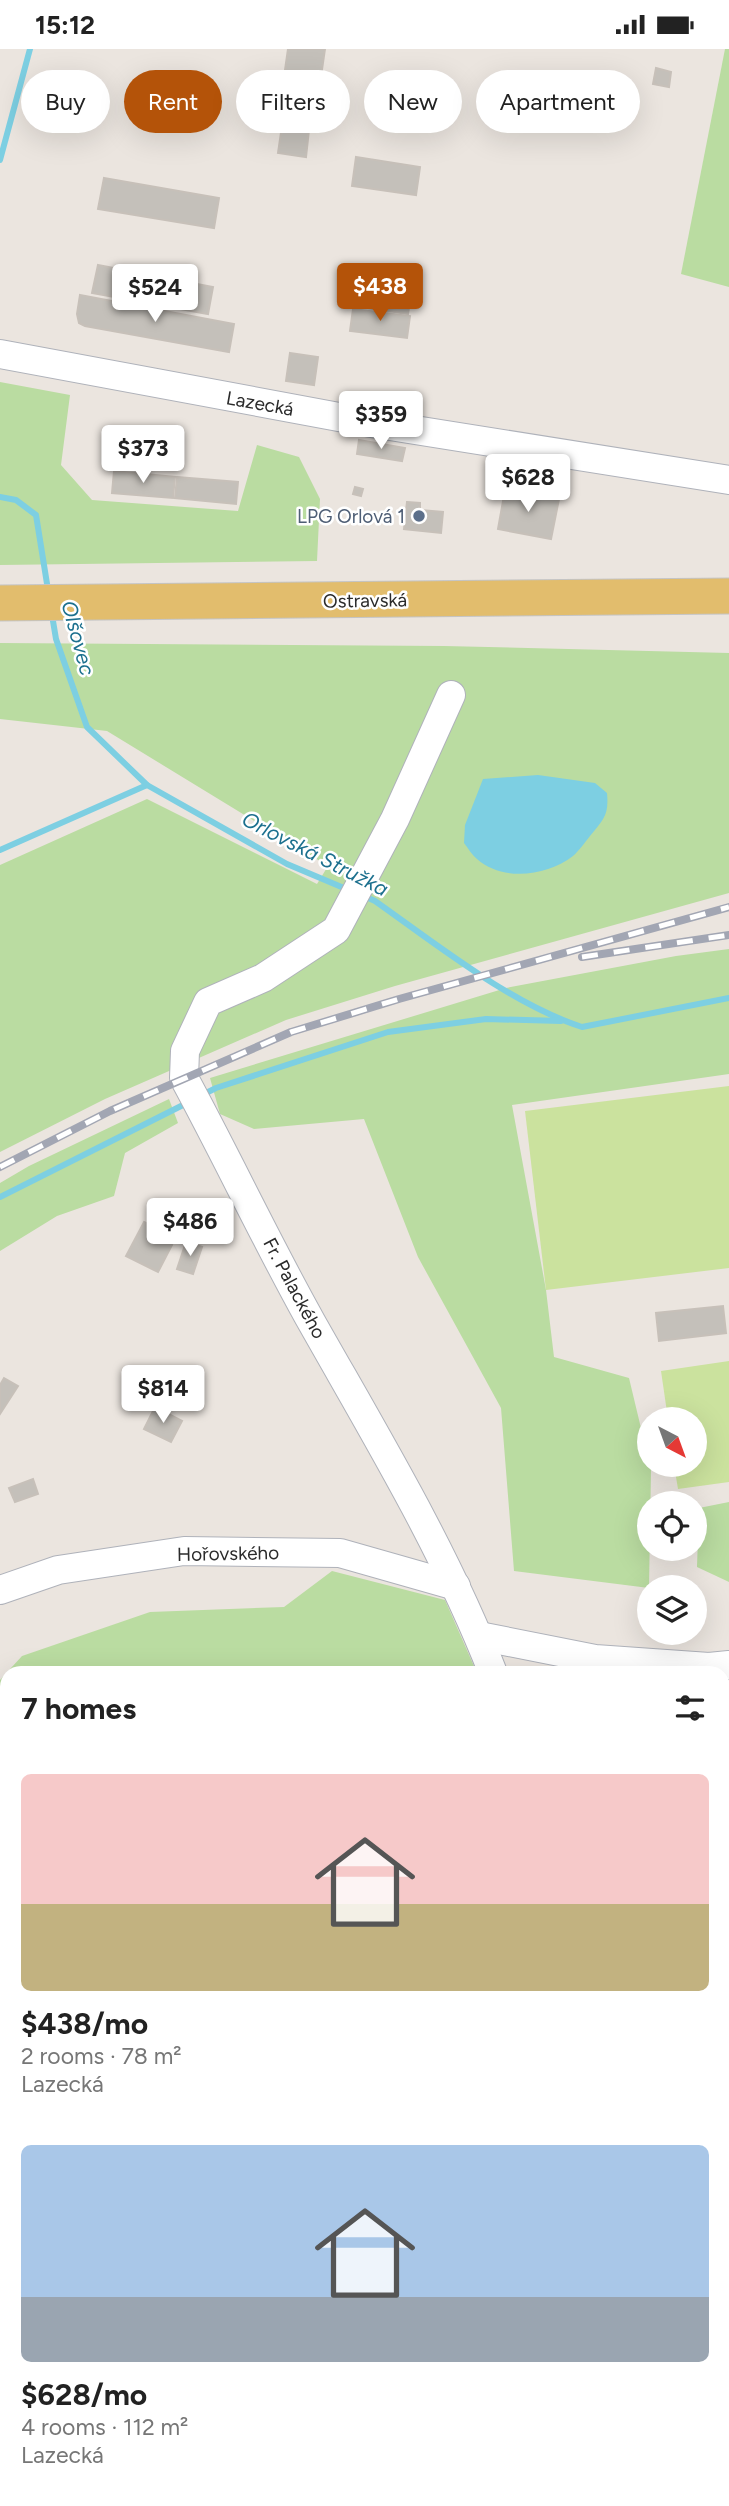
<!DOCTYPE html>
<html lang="en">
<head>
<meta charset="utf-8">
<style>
  body { margin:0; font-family:Figtree,sans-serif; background:#f6f6f6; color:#222; height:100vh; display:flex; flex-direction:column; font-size:26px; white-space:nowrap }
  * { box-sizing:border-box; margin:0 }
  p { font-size:23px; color:#767676 }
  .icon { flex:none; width:38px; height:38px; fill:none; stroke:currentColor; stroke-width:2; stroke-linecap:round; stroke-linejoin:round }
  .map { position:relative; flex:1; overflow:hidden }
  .panel { position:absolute; left:0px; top:1617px; width:730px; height:840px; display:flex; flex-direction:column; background:#fff; border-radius:21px 21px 0 0; box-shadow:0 7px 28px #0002 }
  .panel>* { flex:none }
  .top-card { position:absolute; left:21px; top:21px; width:688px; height:63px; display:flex; gap:14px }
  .needle { width:46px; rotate:139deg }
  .buttons { position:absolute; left:637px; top:1358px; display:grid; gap:14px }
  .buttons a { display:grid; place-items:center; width:70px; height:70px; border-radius:50%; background:#fff; box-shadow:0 7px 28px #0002; font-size:35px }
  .price { position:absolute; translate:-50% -60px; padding:0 16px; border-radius:7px; background:#fff; color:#222; font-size:23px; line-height:46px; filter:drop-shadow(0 2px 4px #0008) }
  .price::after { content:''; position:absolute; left:50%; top:42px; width:21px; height:16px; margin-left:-10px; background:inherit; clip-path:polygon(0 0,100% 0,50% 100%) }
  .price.current { background:#b45309; color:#fff }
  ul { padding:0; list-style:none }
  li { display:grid; align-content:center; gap:14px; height:371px; padding:0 21px }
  li span { display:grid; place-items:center; height:217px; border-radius:10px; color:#555 }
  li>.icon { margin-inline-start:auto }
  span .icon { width:126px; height:126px; fill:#fffc; stroke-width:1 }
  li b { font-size:30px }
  h2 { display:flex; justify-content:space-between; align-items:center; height:84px; padding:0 21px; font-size:30px }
  .pill { padding:0 24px; border-radius:32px; background:#fff; box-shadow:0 7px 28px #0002; font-size:24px; line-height:63px }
  .pill.current { background:#b45309; color:#fff }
  .status { display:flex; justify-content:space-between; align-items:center; height:49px; padding:0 35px; background:#fff; direction:ltr }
  .status svg { height:19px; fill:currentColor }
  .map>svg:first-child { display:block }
  .green { fill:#badca1 }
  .pitch { fill:#cbe29e }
  .water { fill:#7dcfe2 }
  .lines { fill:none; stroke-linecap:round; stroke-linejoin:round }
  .stream { stroke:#7dcfe2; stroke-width:6 }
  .building { fill:#c4c0ba; stroke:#c7c0b9; stroke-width:2 }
  .minor-casing { stroke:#afb2ba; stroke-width:30 }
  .major-casing { stroke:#c4c4c4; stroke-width:37 }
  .minor { stroke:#fff; stroke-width:28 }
  .major { stroke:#e2bd6d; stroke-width:35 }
  .rail-casing { stroke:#a2a6b3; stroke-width:8 }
  .rail { stroke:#fff; stroke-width:5; stroke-dasharray:16; stroke-linecap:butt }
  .service-dot { fill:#5c6f8a; stroke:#fff; stroke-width:2.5 }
  .labels { text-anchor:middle; stroke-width:5; stroke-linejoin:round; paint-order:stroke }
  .street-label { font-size:19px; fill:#2b2b2b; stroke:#fff }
  .service-label { font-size:19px; fill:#4e5e75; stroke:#fff; text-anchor:end }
  .water-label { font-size:21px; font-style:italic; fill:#1c708e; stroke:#fff }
</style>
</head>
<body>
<div class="status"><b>15:12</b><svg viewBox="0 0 49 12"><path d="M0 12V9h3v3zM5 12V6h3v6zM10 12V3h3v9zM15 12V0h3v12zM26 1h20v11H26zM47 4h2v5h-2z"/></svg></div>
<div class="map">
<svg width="729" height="2457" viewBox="0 0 729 2457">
  <rect width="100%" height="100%" fill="#ebe5df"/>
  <g class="green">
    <path d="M725,0h4v238l-48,-13z"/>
    <path d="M0,333l70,13 -9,70 31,35 146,11 19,-66 42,12 21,42 -3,62 -317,4z"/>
    <path d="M0,594l444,3 285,7v240l-334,93 -109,34 -181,79 -105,53v-287l147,-66 170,85 11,-18 -221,-135 -107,-12z"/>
    <path d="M729,900v125l-217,31 34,185 8,67 75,21 22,92 -2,118 -135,-17 -13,-163 -83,-151 -54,-138 -110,10 -34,-15 -10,-36 296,-90 170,-32z"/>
    <path d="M169,1050l9,24 -53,30 -11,43 -57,20 -57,35v-68l29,-17z"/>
    <path d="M729,1453v80l-32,-15 2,-59z"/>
    <path d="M332,1522l113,29 32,73h-470v59l-7,-21v-31l22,-24 128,-44 134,-5z"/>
    <path d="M723,1685l6,13v198l-6,-7z"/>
    <path d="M7,1730v46l-7,-2v-21z"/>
    <path d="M0,1818l7,2v630h716v-365l6,-10v382h-729z"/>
  </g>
  <g class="pitch">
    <path d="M729,1037v182l-183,22 -21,-179z"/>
    <path d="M729,1312v121l-51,7 -4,-24h21v-46h-27l-7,-48z"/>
  </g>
  <path class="water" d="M538,726l57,8 12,10c2,22 -3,26 -17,43 -5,6 -11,15 -17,20 -26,20 -70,26 -96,3 -5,-4 -9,-11 -13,-16l1,-18 18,-46z"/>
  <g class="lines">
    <g class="stream">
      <path d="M0,111l30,-111"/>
      <path d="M0,448l16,3 20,15 12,75"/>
      <path d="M52,566l4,24 31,88 60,58"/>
      <path d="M0,801l147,-65 140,79 64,27"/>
      <path d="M364,847l11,5c61,43 136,103 207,126l147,-29"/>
      <path d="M202,1046l14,-7 172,-56 98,-13 75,2"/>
      <path d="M0,1148l189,-95"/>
    </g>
  </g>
  <g class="building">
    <path d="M288,0h37l-12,82 -4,-1 -3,27 -28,-4 4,-27h-5z"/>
    <path d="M656,19l15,4 -2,15 -16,-3z"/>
    <path d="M356,108l64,10 -4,28 -64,-9z"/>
    <path d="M104,129l115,20 -5,30 -116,-19z"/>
    <path d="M98,216l115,22 -5,27 -116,-21z"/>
    <path d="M402,237l10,2 -4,26 -54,-8 3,-19 44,6z"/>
    <path d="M80,246l154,29 -5,28 -144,-26 -6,-3 -2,-9z"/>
    <path d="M353,260l57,7 -3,22 -57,-7z"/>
    <path d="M290,304l28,4 -4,28 -28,-4z"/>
    <path d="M359,391l46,8 -3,13 -45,-7z"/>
    <path d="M114,422l61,6 -2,21 -61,-5z"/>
    <path d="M177,428l61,5 -2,22 -61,-6z"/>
    <path d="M355,438l8,2 -2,7 -8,-2z"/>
    <path d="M505,441l54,9 -8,40 -53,-10z"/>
    <path d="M407,453l13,1v7l23,2 -2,21 -37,-4z"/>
    <path d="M144,1173l24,13 -3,6 7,4 -14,27 -32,-16z"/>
    <path d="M186,1193l16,5 -9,27 -16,-5z"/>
    <path d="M723,1257l3,27 -67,8 -3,-28z"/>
    <path d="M4,1329l14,8 -18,28v-29z"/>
    <path d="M155,1358l27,14 -11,21 -27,-13z"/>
    <path d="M33,1430l5,15 -23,8 -6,-14z"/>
    <path d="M723,1932l6,7v11l-6,5z"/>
  </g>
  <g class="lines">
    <defs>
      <g id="minor">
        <path d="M0,305l371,69 358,57"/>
        <path d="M451,646l-56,124 -59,111 -73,48 -55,24 -23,49 -1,27c44,81 83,165 128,245 65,115 133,227 181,350"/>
        <path d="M0,1541l58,-20 126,-19 156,2 116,33"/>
        <path d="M479,1587l116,23 114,8 20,-2"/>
        <path d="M723,1648l6,13"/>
        <path d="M0,1794l7,3"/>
        <path d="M723,2021l6,6"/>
      </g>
      <path id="major" d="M0,554l729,-7"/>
    </defs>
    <use href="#minor" class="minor-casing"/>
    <use href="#major" class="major-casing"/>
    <use href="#minor" class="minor"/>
    <use href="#major" class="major"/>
    <defs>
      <g id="rail">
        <path d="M582,908l147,-22"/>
        <path d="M0,1118l110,-56 181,-79 108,-33 330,-92"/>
      </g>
    </defs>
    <use href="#rail" class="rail-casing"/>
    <use href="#rail" class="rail"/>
  </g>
  <circle class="service-dot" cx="419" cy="467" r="7"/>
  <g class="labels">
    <g class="street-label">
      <text transform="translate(260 354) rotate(10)" y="7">Lazecká</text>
      <text transform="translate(365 551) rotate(-1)" y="7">Ostravská</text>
      <text transform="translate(295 1239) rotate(62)" y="7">Fr. Palackého</text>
      <text transform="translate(228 1504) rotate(-1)" y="7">Hořovského</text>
    </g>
    <g class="service-label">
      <text x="405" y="474">LPG Orlová 1</text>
    </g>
    <g class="water-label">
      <text transform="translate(78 589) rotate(75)" y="7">Olšovec</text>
      <text transform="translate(315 805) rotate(27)" y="7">Orlovská Stružka</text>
    </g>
  </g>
</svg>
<div class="buttons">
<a><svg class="needle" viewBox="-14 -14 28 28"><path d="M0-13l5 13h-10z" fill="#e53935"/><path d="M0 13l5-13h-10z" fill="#767676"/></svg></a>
<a><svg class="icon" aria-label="locate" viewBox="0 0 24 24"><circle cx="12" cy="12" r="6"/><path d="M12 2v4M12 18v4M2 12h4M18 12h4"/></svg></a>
<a><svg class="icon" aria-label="layers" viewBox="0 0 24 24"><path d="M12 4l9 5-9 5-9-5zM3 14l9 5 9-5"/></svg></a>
</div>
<b class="price current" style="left:380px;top:274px">$438</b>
<b class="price" style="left:155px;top:275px">$524</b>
<b class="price" style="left:381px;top:402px">$359</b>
<b class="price" style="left:143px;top:436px">$373</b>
<b class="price" style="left:528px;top:465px">$628</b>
<b class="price" style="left:190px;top:1209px">$486</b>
<b class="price" style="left:163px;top:1376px">$814</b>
<div class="top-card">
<a class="pill">Buy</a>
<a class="pill current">Rent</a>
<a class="pill">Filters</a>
<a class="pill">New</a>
<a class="pill">Apartment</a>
</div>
<section class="panel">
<h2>7 homes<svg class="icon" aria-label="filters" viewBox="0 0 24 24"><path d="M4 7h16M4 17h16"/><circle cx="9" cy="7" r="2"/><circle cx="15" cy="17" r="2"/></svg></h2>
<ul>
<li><span style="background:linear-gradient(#f6c9c9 60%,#c2b280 0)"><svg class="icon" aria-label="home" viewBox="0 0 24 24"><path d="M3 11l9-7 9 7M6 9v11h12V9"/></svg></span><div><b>$438/mo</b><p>2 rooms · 78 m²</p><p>Lazecká</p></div></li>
<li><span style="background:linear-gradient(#a9c7e8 70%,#9aa5b1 0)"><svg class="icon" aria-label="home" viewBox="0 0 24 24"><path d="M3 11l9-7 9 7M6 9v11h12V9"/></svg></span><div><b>$628/mo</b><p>4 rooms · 112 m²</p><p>Lazecká</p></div></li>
</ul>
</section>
</div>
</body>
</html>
